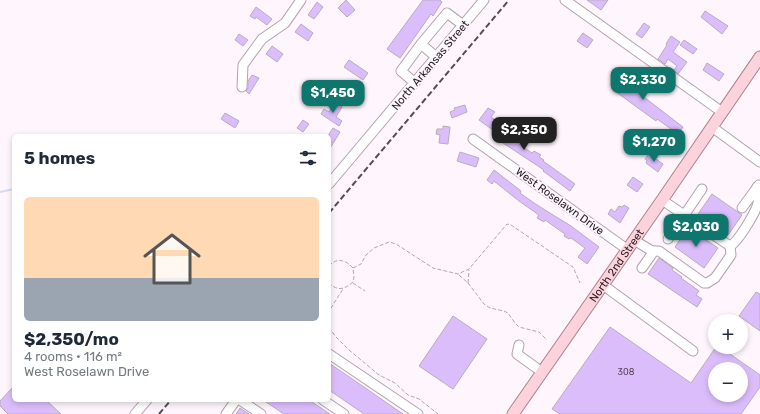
<!DOCTYPE html>
<html lang="en">
<head>
<meta charset="utf-8">
<style>
  body { margin:0; font-family:Rubik,sans-serif; background:#f2f2f3; color:#1f2937; height:100vh; display:flex; flex-direction:column; font-size:15px; white-space:nowrap }
  * { box-sizing:border-box; margin:0 }
  p { font-size:13px; color:#747a83 }
  .icon { flex:none; width:22px; height:22px; fill:none; stroke:currentColor; stroke-width:2; stroke-linecap:round; stroke-linejoin:round }
  .map { position:relative; flex:1; overflow:hidden }
  .drawer { position:absolute; left:12px; top:134px; width:319px; height:268px; display:flex; flex-direction:column; background:#fff; border-radius:6px; box-shadow:0 2px 6px #0003 }
  .drawer>* { flex:none }
  .tools { position:absolute; left:708px; top:314px; display:grid; gap:8px }
  .tools a { display:grid; place-items:center; width:40px; height:40px; border-radius:50%; background:#fff; box-shadow:0 2px 6px #0003; font-size:20px }
  .price { position:absolute; translate:-50% -34px; padding:0 9px; border-radius:8px; background:#0f766e; color:#fff; font-size:13px; line-height:26px; filter:drop-shadow(0 1px 2px #0008) }
  .price::after { content:''; position:absolute; left:50%; top:24px; width:12px; height:9px; margin-left:-6px; background:inherit; clip-path:polygon(0 0,100% 0,50% 100%) }
  .price.on { background:#222; color:#fff }
  ul { padding:0; list-style:none }
  li { display:grid; align-content:center; gap:8px; height:212px; padding:0 12px }
  li+li { border-top:1px solid #e0e1e3 }
  li span { display:grid; place-items:center; height:124px; border-radius:6px; color:#555 }
  li>.icon { margin-inline-start:auto }
  span .icon { width:72px; height:72px; fill:#fffc; stroke-width:1 }
  li b { font-size:17px }
  h2 { display:flex; justify-content:space-between; align-items:center; height:48px; padding:0 12px; font-size:17px }
  .map>svg:first-child { display:block }
  .lines { fill:none; stroke-linecap:round; stroke-linejoin:round }
  .stream { stroke:#d7daf5; stroke-width:2 }
  .building { fill:#dcbdfb; stroke:#b7adc1; fill-rule:evenodd }
  .minor-casing { stroke:#b4a1ae; stroke-width:11 }
  .major-casing { stroke:#b0808c; stroke-width:13 }
  .path { stroke:#afa7ad; stroke-width:1; stroke-dasharray:4 2; stroke-linecap:butt }
  .minor { stroke:#fff; stroke-width:9 }
  .major { stroke:#fcd3dc; stroke-width:11 }
  .rail { stroke:#544d52; stroke-width:2; stroke-dasharray:6 3; stroke-linecap:butt }
  .labels { text-anchor:middle; stroke-width:3.5; stroke-linejoin:round; paint-order:stroke }
  .number-label { font-size:9px; fill:#54465a }
  .street-label { font-size:11px; fill:#261f24; stroke:#fef6fc }
</style>
</head>
<body>
<div class="map">
<svg width="760" height="414" viewBox="0 0 760 414">
  <rect width="100%" height="100%" fill="#fef6fc"/>
  <g class="lines">
    <path class="stream" d="M0,192l14,-3"/>
  </g>
  <g class="building">
    <path d="M346,0l9,10 -8,7 -9,-9z"/>
    <path d="M423,0h17l2,2 -9,14 -2,-2 -31,44 -13,-9z"/>
    <path d="M587,0h21l-7,10z"/>
    <path d="M317,2l6,5 -9,12 -6,-4z"/>
    <path d="M256,7l16,12 -5,6 -11,-8 -1,2 -5,-3z"/>
    <path d="M705,11l23,15 -6,8 -21,-17z"/>
    <path d="M644,23l6,4 -8,11 -6,-4z"/>
    <path d="M301,24l12,9 -5,8 -13,-9z"/>
    <path d="M583,33l10,7 -6,8 -10,-7z"/>
    <path d="M239,34l9,6 -5,6 -8,-6z"/>
    <path d="M671,36l9,6 -7,10 14,10 -9,12 -4,-4 3,-4 -9,-7 -3,5 -7,-5 9,-14 -1,-1z"/>
    <path d="M684,40l13,9 -4,5 -13,-9z"/>
    <path d="M272,46l11,8 -6,8 -11,-8z"/>
    <path d="M349,60l19,13 -5,7 -19,-13z"/>
    <path d="M707,63l17,11 -5,7 -16,-11z"/>
    <path d="M624,72l21,14 -5,8 43,33 -5,7 -21,-15 -1,2 -44,-32z"/>
    <path d="M252,75l7,3 -10,16 -3,-3 2,-3v-7z"/>
    <path d="M335,102l7,5 -6,10 6,4 -3,5 -18,-12 3,-5 5,3z"/>
    <path d="M465,105l2,7 -15,6 -2,-6 5,-2 -1,-2z"/>
    <path d="M488,108l7,4 -4,5 7,5 -2,3 10,7 -2,2 28,19 2,-2 7,4 -2,2 5,3 -1,1 32,23 -5,7 -27,-20 1,-1 -50,-33 3,-4 -18,-13z"/>
    <path d="M225,113l14,8 -4,7 -14,-9z"/>
    <path d="M303,120l6,4 -6,8 -6,-4z"/>
    <path d="M443,126l7,1 -2,17 -9,-1 1,-8 -4,-1 1,-5h6z"/>
    <path d="M333,128l7,4 -11,18v-16z"/>
    <path d="M643,133l9,6 1,-1 7,4 -6,8 -15,-10z"/>
    <path d="M460,152l19,6 -3,9 -19,-6z"/>
    <path d="M649,154l14,10 -5,8 -12,-9 1,-3 -2,-1z"/>
    <path d="M494,170l27,21 -1,2 17,12 34,21 28,21 -12,17 -9,-7 7,-9 -14,-10 -2,1 -5,-3 1,-2 -20,-14 -1,2 -7,-4 2,-3 -20,-14 -25,-20 -2,3 -5,-4z"/>
    <path d="M633,177l10,7 -6,8 -10,-7z"/>
    <path d="M712,194l30,21 -14,20 -30,-21z"/>
    <path d="M624,205l5,3 -9,15 -12,-9 3,-5 4,3 4,-6 3,1z"/>
    <path d="M688,228l30,20 -14,20 -29,-21z"/>
    <path d="M659,258l14,10 -1,2 10,7 -1,1 18,13 -3,4 6,4 -5,8 -49,-33z"/>
    <path d="M756,292l4,2v37l-21,-15z"/>
    <path d="M453,316l34,23 -34,50 -34,-23z"/>
    <path d="M610,327l81,56 25,-36h4l40,28v12l-19,27h-181l-8,-5zM715,369h26v26h-26z"/>
    <path d="M329,363l74,51h-39l-35,-24z"/>
    <path d="M14,386v14h32l15,14h-53l-8,-8v-5z"/>
    <path d="M263,400h46l21,14h-46z"/>
    <path d="M240,408l9,6h-13z"/>
  </g>
  <g class="lines">
    <defs>
      <g id="minor">
        <path d="M565,0l157,112"/>
        <path d="M421,44l15,13"/>
        <path d="M415,83l-14,-12 20,-27 26,-31 16,12"/>
        <path d="M242,87l1,-22 19,-26 23,-16 16,-23"/>
        <path d="M712,127l48,35"/>
        <path d="M473,139l155,111"/>
        <path d="M329,184l155,-184"/>
        <path d="M662,200l68,46c8,-4 26,-34 28,-43 1,-6 0,-10 -1,-16"/>
        <path d="M742,208l17,-23"/>
        <path d="M668,239l34,-50"/>
        <path d="M634,240l18,11h7l45,32h3l8,-5 16,-23 -1,-9"/>
        <path d="M642,268l12,-17"/>
        <path d="M603,285l90,66"/>
        <path d="M519,345l-2,9 25,18"/>
        <path d="M329,354l89,60"/>
        <path d="M240,400l21,14"/>
        <path d="M323,400l21,14"/>
        <path d="M135,414l12,-14"/>
        <path d="M226,414l10,-14"/>
      </g>
      <g id="major">
        <path id="s1" d="M513,414l149,-214 98,-143"/>
      </g>
    </defs>
    <use href="#minor" class="minor-casing"/>
    <use href="#major" class="major-casing"/>
    <g class="path">
      <path d="M329,266c8,-9 17,-6 24,2l1,9 -1,5c-9,8 -16,9 -24,1"/>
      <path d="M353,268l8,-4 5,-9 8,-7 15,-6 7,2 37,24 25,6 11,-5 38,-45 4,1 62,42 7,16"/>
      <path d="M459,275l9,8 16,21 6,4 14,3 4,2 7,10 4,4 20,5 8,8"/>
      <path d="M353,283l12,8"/>
      <path d="M468,283l1,-13"/>
      <path d="M329,314l2,-6 12,-19"/>
      <path d="M329,321l1,8 6,8 13,13 30,25 16,8 13,12 11,4 19,15"/>
    </g>
    <use href="#minor" class="minor"/>
    <use href="#major" class="major"/>
    <g class="rail">
      <path d="M329,213l180,-213"/>
      <path d="M159,414l12,-14"/>
    </g>
  </g>
  <g class="labels">
    <g class="number-label">
      <text x="626" y="375">308</text>
    </g>
    <g class="street-label">
      <text transform="translate(430 65) rotate(-50)" y="4">North Arkansas Street</text>
      <text transform="translate(560 201) rotate(36)" y="4">West Roselawn Drive</text>
      <text dy="4" stroke="none"><textPath href="#s1" startOffset="181">North 2nd Street</textPath></text>
    </g>
  </g>
</svg>
<div class="tools">
<a>+</a>
<a>−</a>
</div>
<b class="price" style="left:643px;top:101px">$2,330</b>
<b class="price" style="left:333px;top:114px">$1,450</b>
<b class="price on" style="left:524px;top:151px">$2,350</b>
<b class="price" style="left:654px;top:163px">$1,270</b>
<b class="price" style="left:696px;top:248px">$2,030</b>
<section class="drawer">
<h2>5 homes<svg class="icon" aria-label="filters" viewBox="0 0 24 24"><path d="M4 7h16M4 17h16"/><circle cx="9" cy="7" r="2"/><circle cx="15" cy="17" r="2"/></svg></h2>
<ul>
<li><span style="background:linear-gradient(#ffd9b3 65%,#9aa5b1 0)"><svg class="icon" aria-label="home" viewBox="0 0 24 24"><path d="M3 11l9-7 9 7M6 9v11h12V9"/></svg></span><div><b>$2,350/mo</b><p>4 rooms · 116 m²</p><p>West Roselawn Drive</p></div></li>
</ul>
</section>
</div>
</body>
</html>
